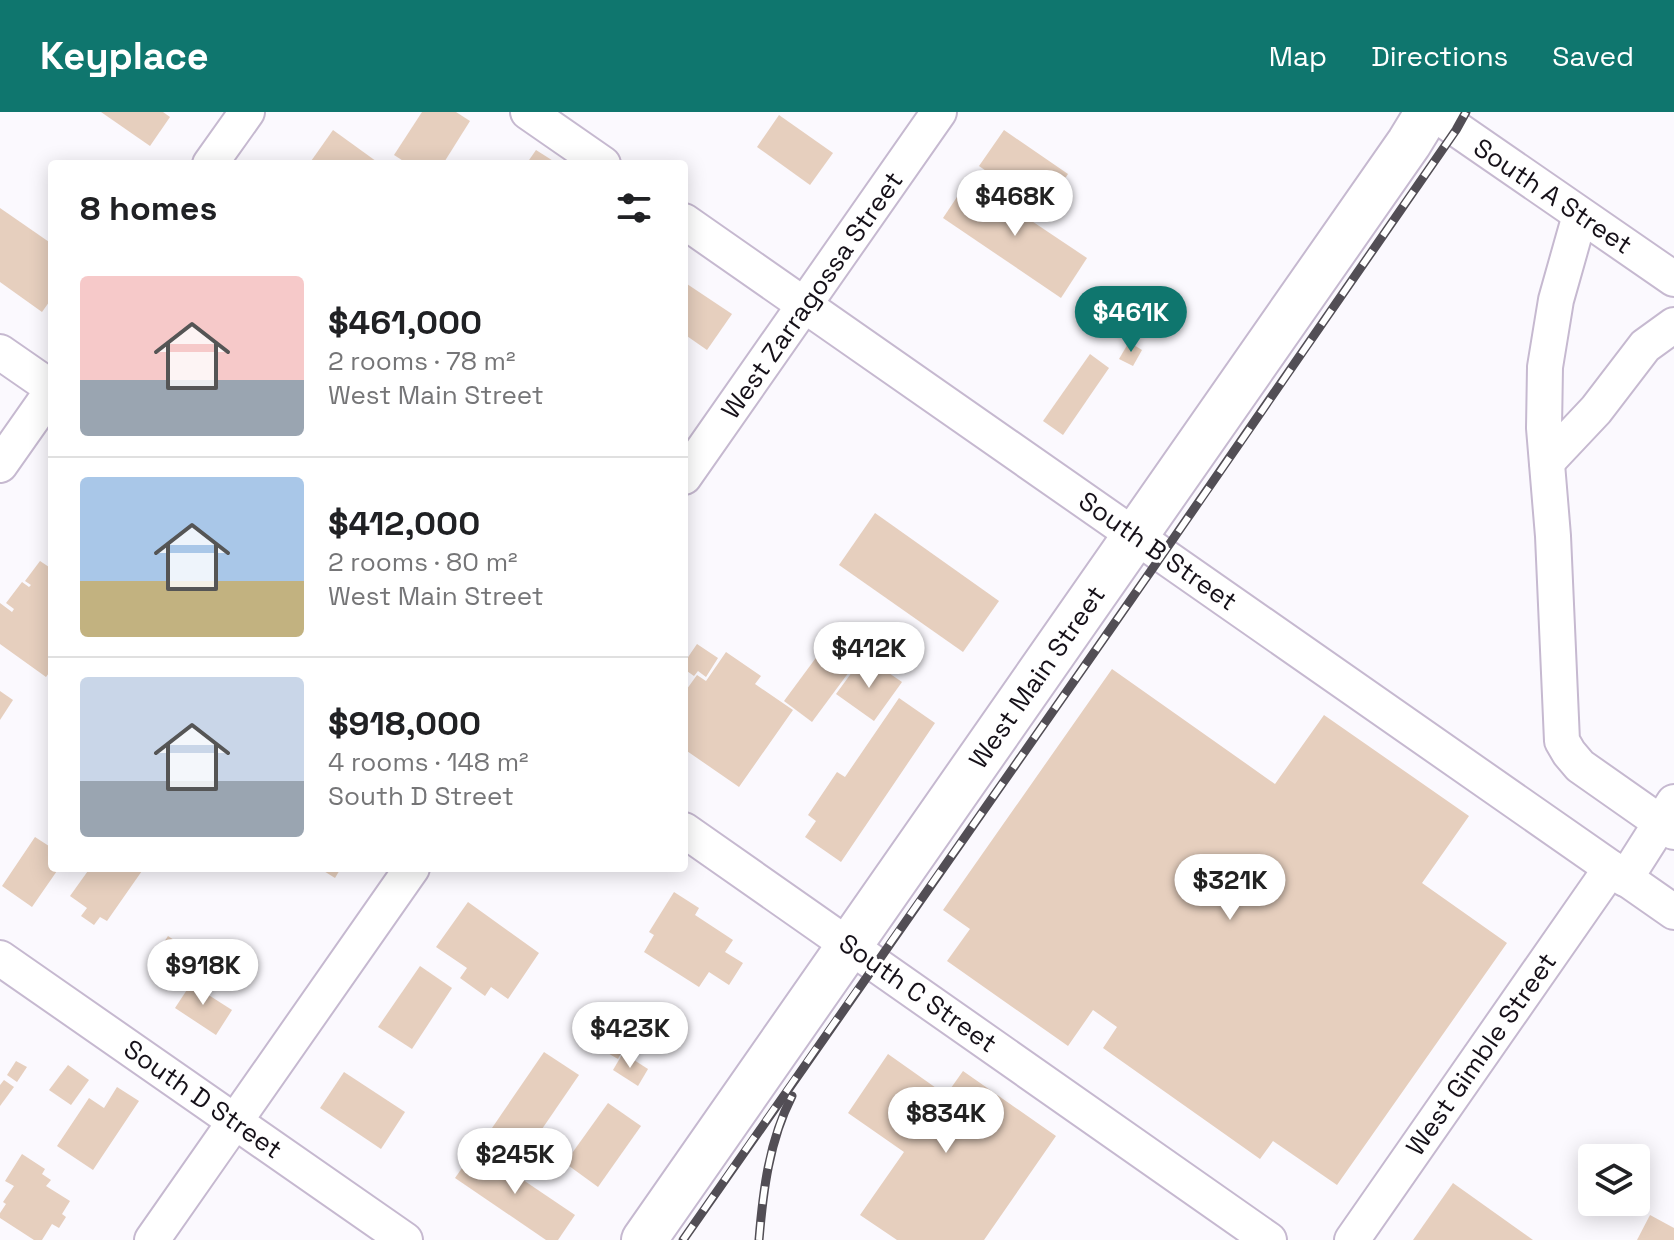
<!DOCTYPE html>
<html lang="en">
<head>
<meta charset="utf-8">
<style>
  body { margin:0; font-family:"Space Grotesk",sans-serif; background:#f2f2f2; color:#202124; height:100vh; display:flex; flex-direction:column; font-size:30px; white-space:nowrap }
  * { box-sizing:border-box; margin:0 }
  p { font-size:26px; color:#757577 }
  .icon { flex:none; width:44px; height:44px; fill:none; stroke:currentColor; stroke-width:2; stroke-linecap:round; stroke-linejoin:round }
  .map { position:relative; flex:1; overflow:hidden }
  .drawer { position:absolute; left:48px; top:48px; width:640px; height:712px; display:flex; flex-direction:column; background:#fff; border-radius:8px; box-shadow:0 4px 20px #0003 }
  .drawer>* { flex:none }
  .controls { position:absolute; left:1578px; top:1032px; display:grid; gap:16px }
  .controls a { display:grid; place-items:center; width:72px; height:72px; border-radius:8px; background:#fff; box-shadow:0 4px 20px #0003; font-size:40px }
  .price { position:absolute; translate:-50% -68px; padding:0 18px; border-radius:28px; background:#fff; color:#222; font-size:26px; line-height:52px; filter:drop-shadow(0 2px 4px #0008) }
  .price::after { content:''; position:absolute; left:50%; top:48px; width:24px; height:18px; margin-left:-12px; background:inherit; clip-path:polygon(0 0,100% 0,50% 100%) }
  .price.on { background:#0f766e; color:#fff }
  ul { padding:0; list-style:none }
  li { display:flex; align-items:center; gap:24px; height:200px; padding:0 32px }
  li+li { border-top:2px solid #e0e0e0 }
  li span { display:grid; place-items:center; flex:none; width:224px; height:160px; border-radius:8px; color:#555 }
  li>.icon { margin-inline-start:auto }
  span .icon { width:96px; height:96px; fill:#fffc; stroke-width:1 }
  li b { font-size:34px }
  h2 { display:flex; justify-content:space-between; align-items:center; height:96px; padding:0 32px; font-size:34px }
  header { display:flex; align-items:center; gap:48px; box-sizing:border-box; height:112px; padding:0 40px; background:#0f766e; color:#fff }
  header strong { font-size:38px }
  nav { display:flex; gap:44px; margin-inline-start:auto; font-size:28px }
  .map>svg:first-child { display:block }
  .building { fill:#e6cfbe }
  .lines { fill:none; stroke-linecap:round; stroke-linejoin:round }
  .minor-casing { stroke:#c6b9d0; stroke-width:38 }
  .major-casing { stroke:#c6b9d0; stroke-width:48 }
  .minor { stroke:#fff; stroke-width:34 }
  .major { stroke:#fff; stroke-width:44 }
  .rail-casing { stroke:#524e55; stroke-width:9 }
  .rail { stroke:#fff; stroke-width:6; stroke-dasharray:18; stroke-linecap:butt }
  .labels { text-anchor:middle; stroke-width:6; stroke-linejoin:round; paint-order:stroke }
  .street-label { font-size:26px; fill:#161119; stroke:#fff }
</style>
</head>
<body>
<header>
<strong>Keyplace</strong>
<nav><a>Map</a><a>Directions</a><a>Saved</a></nav>
</header>
<div class="map">
<svg width="1674" height="1128" viewBox="0 0 1674 1128">
  <rect width="100%" height="100%" fill="#fbf9fe"/>
  <g class="building">
    <path d="M101,0h62l7,5 -20,29z"/>
    <path d="M422,0h34l14,9 -27,43h-35l-14,-9z"/>
    <path d="M779,3l54,38 -23,32 -53,-38z"/>
    <path d="M333,18l47,34h-71z"/>
    <path d="M1004,18l64,44 -8,12 9,6 -17,26 -23,-16 -4,6 -14,-9 5,-7 -37,-26z"/>
    <path d="M536,38l22,14h-29l-2,-1z"/>
    <path d="M969,67l118,79 -26,40 -118,-80z"/>
    <path d="M0,96l52,36v54l-10,14 -42,-30z"/>
    <path d="M684,170l48,32 -25,36 -23,-16z"/>
    <path d="M1129,230l13,8 -9,16 -14,-7z"/>
    <path d="M1090,242l19,14 -46,67 -20,-14z"/>
    <path d="M875,401l124,88 -36,51 -124,-87z"/>
    <path d="M40,449l12,8v100l-6,8 -46,-33v-41l12,9 2,-3 -8,-6 16,-21 7,5 2,-2 -6,-4z"/>
    <path d="M835,520l28,21 -51,69 -28,-21z"/>
    <path d="M697,532l21,14 -12,19 -8,-6 -4,5 -10,-7v-6z"/>
    <path d="M726,540l35,24 -6,8 38,26 -54,77 -55,-38v-56l13,-18 9,6z"/>
    <path d="M870,548l32,22 -28,39 -38,-27 19,-26 6,4z"/>
    <path d="M1112,557l163,115 49,-69 145,101 -47,67 85,60 -170,242 -64,-44 -13,18 -157,-111 14,-21 -24,-17 -25,36 -121,-85 23,-32 -27,-19z"/>
    <path d="M0,579l13,9 -13,20z"/>
    <path d="M899,586l36,25 -94,139 -36,-25 11,-16 -8,-6 29,-43 8,5z"/>
    <path d="M35,725l17,11v20h7l-27,39 -30,-21z"/>
    <path d="M90,756h54l-37,53 -7,-4 -6,8 -13,-9 6,-8 -17,-12z"/>
    <path d="M319,756h22l-6,10z"/>
    <path d="M674,780l25,16 -4,7 38,25 -8,12 18,11 -14,22 -20,-13 -10,15 -55,-35 10,-17 -5,-3z"/>
    <path d="M468,790l71,51 -31,46 -17,-12 -6,9 -25,-18 7,-10 -31,-21z"/>
    <path d="M168,824l15,10 -8,11 -15,-9z"/>
    <path d="M420,854l32,22 -40,61 -34,-22z"/>
    <path d="M196,864l16,11 -5,7 25,16 -16,25 -41,-27z"/>
    <path d="M608,920l19,10 -9,17 -19,-11z"/>
    <path d="M544,940l35,23 -63,92 -35,-23z"/>
    <path d="M623,941l25,16 -10,17 -25,-16z"/>
    <path d="M888,942l58,41 17,-24 93,65 -72,104h-87l-37,-25 44,-63 -56,-39z"/>
    <path d="M16,949l11,6 -10,15 -10,-7z"/>
    <path d="M68,953l21,15 -18,25 -22,-15z"/>
    <path d="M344,960l61,40 -24,37 -61,-41z"/>
    <path d="M4,968l10,7 -14,19v-21z"/>
    <path d="M117,975l22,14 -46,69 -36,-24 32,-48 15,10z"/>
    <path d="M608,991l33,23 -43,61 -33,-24z"/>
    <path d="M476,1036l99,67 -17,25h-12l-91,-62z"/>
    <path d="M22,1042l23,15 -3,5 9,6 -5,6 24,15 -8,13 4,3 -7,11 -7,-4 -10,16h-8l-34,-22v-5l6,-9 -3,-2 11,-16 -9,-5z"/>
    <path d="M1453,1071l80,57h-120z"/>
    <path d="M1650,1103l24,13v12h-37z"/>
  </g>
  <g class="lines">
    <defs>
      <g id="minor">
        <path d="M528,0l75,52"/>
        <path d="M1432,0l242,167"/>
        <path d="M210,52l37,-52"/>
        <path d="M1580,103l-24,85 -11,67 -1,61 9,108 9,205 7,12 11,13 94,66"/>
        <path d="M684,109l990,691"/>
        <path d="M0,240l52,36"/>
        <path d="M1547,350l49,-52 49,-64 29,-21"/>
        <path d="M0,353l52,-74"/>
        <path d="M684,365l255,-365"/>
        <path d="M684,718l585,410"/>
        <path d="M1625,767l49,-77"/>
        <path d="M0,846l405,282"/>
        <path d="M152,1128l260,-372"/>
        <path d="M1352,1128l259,-372"/>
      </g>
      <path id="major" d="M644,1128l765,-1097 19,-31"/>
    </defs>
    <use href="#minor" class="minor-casing"/>
    <use href="#major" class="major-casing"/>
    <use href="#minor" class="minor"/>
    <use href="#major" class="major"/>
    <defs>
      <g id="rail">
        <path d="M683,1128c158,-229 320,-456 479,-685 99,-142 196,-284 294,-425l10,-18"/>
        <path d="M759,1128c4,-49 10,-99 33,-144"/>
      </g>
    </defs>
    <use href="#rail" class="rail-casing"/>
    <use href="#rail" class="rail"/>
  </g>
  <g class="labels">
    <g class="street-label">
      <text transform="translate(1553 84) rotate(34)" y="9">South A Street</text>
      <text transform="translate(812 183) rotate(-55)" y="9">West Zarragossa Street</text>
      <text transform="translate(1158 439) rotate(35)" y="9">South B Street</text>
      <text transform="translate(1037 565) rotate(-55)" y="9">West Main Street</text>
      <text transform="translate(918 881) rotate(35)" y="9">South C Street</text>
      <text transform="translate(1481 942) rotate(-55)" y="9">West Gimble Street</text>
      <text transform="translate(203 987) rotate(35)" y="9">South D Street</text>
    </g>
  </g>
</svg>
<div class="controls">
<a><svg class="icon" aria-label="layers" viewBox="0 0 24 24"><path d="M12 4l9 5-9 5-9-5zM3 14l9 5 9-5"/></svg></a>
</div>
<b class="price" style="left:1015px;top:126px">$468K</b>
<b class="price on" style="left:1131px;top:242px">$461K</b>
<b class="price" style="left:869px;top:578px">$412K</b>
<b class="price" style="left:1230px;top:810px">$321K</b>
<b class="price" style="left:203px;top:895px">$918K</b>
<b class="price" style="left:630px;top:958px">$423K</b>
<b class="price" style="left:946px;top:1043px">$834K</b>
<b class="price" style="left:515px;top:1084px">$245K</b>
<section class="drawer">
<h2>8 homes<svg class="icon" aria-label="filters" viewBox="0 0 24 24"><path d="M4 7h16M4 17h16"/><circle cx="9" cy="7" r="2"/><circle cx="15" cy="17" r="2"/></svg></h2>
<ul>
<li><span style="background:linear-gradient(#f6c9c9 65%,#9aa5b1 0)"><svg class="icon" aria-label="home" viewBox="0 0 24 24"><path d="M3 11l9-7 9 7M6 9v11h12V9"/></svg></span><div><b>$461,000</b><p>2 rooms · 78 m²</p><p>West Main Street</p></div></li>
<li><span style="background:linear-gradient(#a9c7e8 65%,#c2b280 0)"><svg class="icon" aria-label="home" viewBox="0 0 24 24"><path d="M3 11l9-7 9 7M6 9v11h12V9"/></svg></span><div><b>$412,000</b><p>2 rooms · 80 m²</p><p>West Main Street</p></div></li>
<li><span style="background:linear-gradient(#c9d6e8 65%,#9aa5b1 0)"><svg class="icon" aria-label="home" viewBox="0 0 24 24"><path d="M3 11l9-7 9 7M6 9v11h12V9"/></svg></span><div><b>$918,000</b><p>4 rooms · 148 m²</p><p>South D Street</p></div></li>
</ul>
</section>
</div>
</body>
</html>
